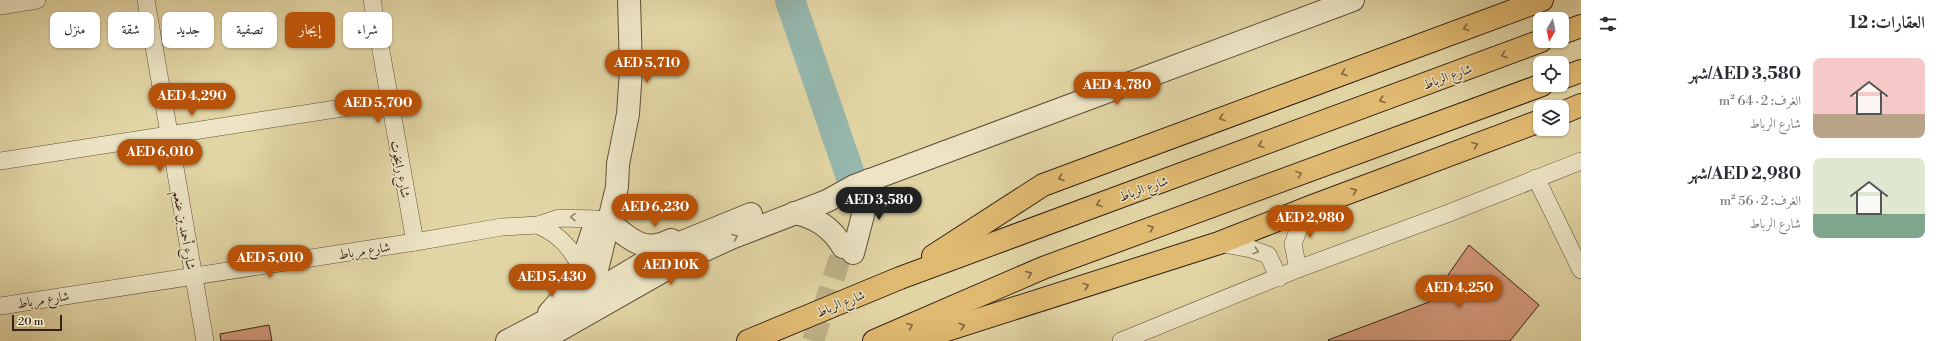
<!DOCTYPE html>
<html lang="ar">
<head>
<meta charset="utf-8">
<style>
  body { margin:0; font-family:"Libre Bodoni",Amiri,serif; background:#f2f2f3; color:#2b2b33; direction:rtl; height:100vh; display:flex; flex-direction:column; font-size:15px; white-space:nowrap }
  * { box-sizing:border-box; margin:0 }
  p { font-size:13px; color:#7c7c81 }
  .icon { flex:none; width:22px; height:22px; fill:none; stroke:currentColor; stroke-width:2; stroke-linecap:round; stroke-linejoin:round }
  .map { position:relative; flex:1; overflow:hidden; direction:ltr }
  .side { display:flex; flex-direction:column; background:#fff; width:360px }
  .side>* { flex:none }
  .banner { position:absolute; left:12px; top:12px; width:380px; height:36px; direction:rtl; display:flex; gap:8px }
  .needle { width:26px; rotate:189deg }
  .controls { position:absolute; left:1533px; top:12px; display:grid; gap:8px }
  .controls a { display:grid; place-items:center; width:36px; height:36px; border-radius:8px; background:#fff; box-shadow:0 1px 3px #0004; font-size:20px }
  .scale { position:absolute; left:12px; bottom:10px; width:50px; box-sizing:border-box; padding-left:4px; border:2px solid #342418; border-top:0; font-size:11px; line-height:14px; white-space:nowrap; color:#342418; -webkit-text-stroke:3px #ece4c4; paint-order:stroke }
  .price { position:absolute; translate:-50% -34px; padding:0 9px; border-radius:14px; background:#b45309; color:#fff; font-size:13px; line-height:26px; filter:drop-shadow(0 1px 2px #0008) }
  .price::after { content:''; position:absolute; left:50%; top:24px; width:12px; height:9px; margin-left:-6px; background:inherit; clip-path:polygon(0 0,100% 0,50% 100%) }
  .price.active { background:#222; color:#fff }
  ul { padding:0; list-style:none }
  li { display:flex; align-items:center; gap:12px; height:100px; padding:0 16px }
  li span { display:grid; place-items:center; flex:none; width:112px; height:80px; border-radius:8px; color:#555 }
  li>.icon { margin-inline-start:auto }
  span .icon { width:48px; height:48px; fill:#fffc; stroke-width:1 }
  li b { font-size:17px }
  h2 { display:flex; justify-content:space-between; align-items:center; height:48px; padding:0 16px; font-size:17px }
  .pill { padding:0 14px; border-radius:8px; background:#fff; box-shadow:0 1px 3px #0004; font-size:14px; line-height:36px }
  .pill.active { background:#b45309; color:#fff }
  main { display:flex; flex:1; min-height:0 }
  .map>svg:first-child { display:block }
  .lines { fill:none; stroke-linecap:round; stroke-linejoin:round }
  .river { stroke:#96b7ae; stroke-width:30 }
  .building { fill:#d59a7b; stroke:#342418 }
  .tertiary-tunnel { stroke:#bfb288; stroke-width:22; stroke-dasharray:22 11; stroke-linecap:butt }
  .minor-casing { stroke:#60503b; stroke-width:18 }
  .tertiary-casing { stroke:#60503b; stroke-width:24 }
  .trunk-casing { stroke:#342418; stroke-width:24 }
  .minor { stroke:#ece4c4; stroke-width:17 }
  .tertiary { stroke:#ece4c4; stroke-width:22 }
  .trunk { stroke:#e1ba72; stroke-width:22 }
  .oneway { stroke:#826840 }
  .oneway2 { stroke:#90846e }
  .labels { text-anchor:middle; stroke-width:3; stroke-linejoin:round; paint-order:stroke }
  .street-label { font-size:13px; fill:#342418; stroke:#ece4c4 }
</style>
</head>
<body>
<main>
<section class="side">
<h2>العقارات: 12<svg class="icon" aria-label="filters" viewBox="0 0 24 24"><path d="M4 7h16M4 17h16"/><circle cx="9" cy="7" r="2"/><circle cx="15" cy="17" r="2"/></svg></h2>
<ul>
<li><span style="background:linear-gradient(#f6c9c9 70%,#b9a48a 0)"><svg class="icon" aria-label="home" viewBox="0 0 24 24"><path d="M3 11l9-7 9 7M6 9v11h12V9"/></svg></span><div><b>AED 3,580/شهر</b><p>الغرف: 2 · 64 m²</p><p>شارع الرباط</p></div></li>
<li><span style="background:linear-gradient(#dfe7d0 70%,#7fa58c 0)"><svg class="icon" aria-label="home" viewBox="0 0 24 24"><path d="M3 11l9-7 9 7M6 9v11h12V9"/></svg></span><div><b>AED 2,980/شهر</b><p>الغرف: 2 · 56 m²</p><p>شارع الرباط</p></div></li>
</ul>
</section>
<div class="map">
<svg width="1581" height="341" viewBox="0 0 1581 341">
  <rect width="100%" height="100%" fill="#e2d5a4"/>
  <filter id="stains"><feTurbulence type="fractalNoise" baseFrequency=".005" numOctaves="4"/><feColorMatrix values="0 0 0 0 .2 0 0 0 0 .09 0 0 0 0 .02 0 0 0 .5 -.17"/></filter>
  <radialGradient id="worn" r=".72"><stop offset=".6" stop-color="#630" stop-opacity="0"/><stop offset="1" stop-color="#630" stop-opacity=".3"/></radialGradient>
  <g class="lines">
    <path class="river" d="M790,0l64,186"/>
  </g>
  <g class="building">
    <path d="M1469,245l70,60 -29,36h-181l-1,-1 101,-38z"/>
    <path d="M269,325l3,16h-51l-1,-7z"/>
  </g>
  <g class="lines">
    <path class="tertiary-tunnel" d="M813,341l29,-89"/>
    <defs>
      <g id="minor">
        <path d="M146,0l59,341"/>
        <path d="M372,0l43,242"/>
        <path d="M0,6l37,-6"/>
        <path d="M0,161l388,-60"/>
        <path d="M1536,178l45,92"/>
        <path d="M538,225c20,9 33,22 43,43"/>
        <path d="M1219,243l32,6 17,6 11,23"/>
        <path d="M1298,269l-5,-25 7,-19 10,-18"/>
        <path d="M0,306l415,-64 87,-15 36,-2 21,-7 38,1 12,3"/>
        <path d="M1121,341l177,-72 151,-56 132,-52"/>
      </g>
      <g id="tertiary">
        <path d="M794,213c22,4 38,15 49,34"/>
        <path d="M609,222c21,17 34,32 62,18"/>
        <path d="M853,253l10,-38 6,-35"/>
        <path d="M588,300l7,-22 22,-91 1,-23 10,-50 3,-44 -2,-70"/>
        <path d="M549,313c23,-24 34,-51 44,-83"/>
        <path d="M507,341l44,-23 119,-71 81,-33"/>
        <path d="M540,341l139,-79 52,-24 96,-37 27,-15 499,-186"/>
      </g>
      <g id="trunk">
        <path d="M1562,33l19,-7"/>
        <path d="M1562,78l19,-7"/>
        <path d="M1562,113l19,-8"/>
        <path d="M933,256l110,-71 499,-185"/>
        <path d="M748,341l152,-63 641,-237"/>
        <path d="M874,341l169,-73 499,-183"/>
        <path d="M912,341l307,-98 91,-36 230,-86"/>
      </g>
    </defs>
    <use href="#minor" class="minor-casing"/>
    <use href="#tertiary" class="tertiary-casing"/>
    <use href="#trunk" class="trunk-casing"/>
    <use href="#minor" class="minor"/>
    <use href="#tertiary" class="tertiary"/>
    <use href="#trunk" class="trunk"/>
  </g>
  <defs><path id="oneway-chevron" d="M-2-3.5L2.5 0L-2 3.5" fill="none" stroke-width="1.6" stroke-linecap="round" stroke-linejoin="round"/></defs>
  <g class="oneway">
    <use href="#oneway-chevron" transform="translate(1466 28) rotate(160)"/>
    <use href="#oneway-chevron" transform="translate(1504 55) rotate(160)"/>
    <use href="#oneway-chevron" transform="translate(1344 73) rotate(160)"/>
    <use href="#oneway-chevron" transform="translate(1382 100) rotate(160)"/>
    <use href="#oneway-chevron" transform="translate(1222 118) rotate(160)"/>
    <use href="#oneway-chevron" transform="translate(1261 145) rotate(160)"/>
    <use href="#oneway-chevron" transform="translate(1475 145) rotate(-21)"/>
    <use href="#oneway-chevron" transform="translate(1299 174) rotate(-20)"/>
    <use href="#oneway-chevron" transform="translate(1061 178) rotate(160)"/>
    <use href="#oneway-chevron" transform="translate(1354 191) rotate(-21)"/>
    <use href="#oneway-chevron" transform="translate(1099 204) rotate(160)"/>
    <use href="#oneway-chevron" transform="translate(1151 228) rotate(-20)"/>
    <use href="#oneway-chevron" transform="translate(1029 274) rotate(-23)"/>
    <use href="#oneway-chevron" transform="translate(1086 286) rotate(-18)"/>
    <use href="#oneway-chevron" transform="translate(910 326) rotate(-23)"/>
    <use href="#oneway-chevron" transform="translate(962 326) rotate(-18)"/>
  </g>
  <g class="oneway2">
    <use href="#oneway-chevron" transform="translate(573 217) rotate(-179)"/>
    <use href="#oneway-chevron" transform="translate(735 237) rotate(-22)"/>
    <use href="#oneway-chevron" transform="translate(1256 251) rotate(18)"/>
  </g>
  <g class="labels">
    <g class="street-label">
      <text transform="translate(1447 76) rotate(-20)" y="5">شارع الرباط</text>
      <text transform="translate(401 169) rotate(79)" y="5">شارع رايخوت</text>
      <text transform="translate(1143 188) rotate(-20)" y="5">شارع الرباط</text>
      <text transform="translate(185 230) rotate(80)" y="5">شارع أحمد بن عنعم</text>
      <text transform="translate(364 250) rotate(-9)" y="5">شارع مرباط</text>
      <text transform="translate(43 299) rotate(-9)" y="5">شارع مرباط</text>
      <text transform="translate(840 303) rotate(-22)" y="5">شارع الرباط</text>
    </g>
  </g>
  <rect width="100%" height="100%" filter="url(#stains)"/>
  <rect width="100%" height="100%" fill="url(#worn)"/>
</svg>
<div class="controls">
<a><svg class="needle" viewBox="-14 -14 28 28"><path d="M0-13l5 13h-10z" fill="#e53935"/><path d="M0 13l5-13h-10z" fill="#7c7c81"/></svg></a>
<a><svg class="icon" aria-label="locate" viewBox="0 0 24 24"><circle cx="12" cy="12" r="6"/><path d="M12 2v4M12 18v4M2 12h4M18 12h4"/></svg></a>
<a><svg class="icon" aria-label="layers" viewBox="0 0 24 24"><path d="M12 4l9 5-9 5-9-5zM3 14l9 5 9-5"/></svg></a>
</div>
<div class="scale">20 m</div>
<b class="price" style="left:647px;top:84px">AED 5,710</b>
<b class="price" style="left:1117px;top:106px">AED 4,780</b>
<b class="price" style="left:192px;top:117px">AED 4,290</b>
<b class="price" style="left:378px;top:124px">AED 5,700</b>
<b class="price" style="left:160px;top:173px">AED 6,010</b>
<b class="price active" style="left:879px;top:221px">AED 3,580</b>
<b class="price" style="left:655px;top:228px">AED 6,230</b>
<b class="price" style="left:1310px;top:239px">AED 2,980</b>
<b class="price" style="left:270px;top:279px">AED 5,010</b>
<b class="price" style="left:671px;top:286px">AED 10K</b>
<b class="price" style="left:552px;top:298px">AED 5,430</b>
<b class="price" style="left:1459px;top:309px">AED 4,250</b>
<div class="banner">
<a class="pill">شراء</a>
<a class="pill active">إيجار</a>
<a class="pill">تصفية</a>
<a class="pill">جديد</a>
<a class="pill">شقة</a>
<a class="pill">منزل</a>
</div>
</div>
</main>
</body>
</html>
